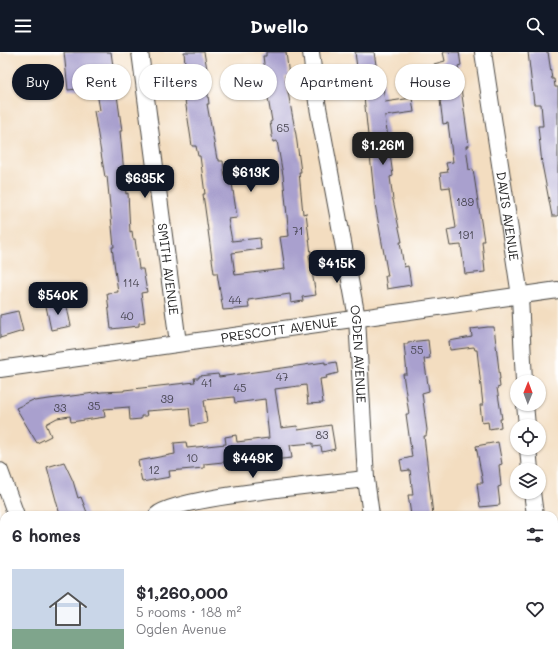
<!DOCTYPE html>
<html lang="en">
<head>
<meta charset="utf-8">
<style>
  body { margin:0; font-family:Mali,sans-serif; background:#f7f7f7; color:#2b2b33; height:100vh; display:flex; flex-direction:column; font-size:15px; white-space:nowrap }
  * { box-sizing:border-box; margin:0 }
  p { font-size:13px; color:#7c7c81 }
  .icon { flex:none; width:22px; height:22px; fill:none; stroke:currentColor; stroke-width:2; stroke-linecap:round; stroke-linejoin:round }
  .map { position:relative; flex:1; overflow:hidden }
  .side { position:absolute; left:0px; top:459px; width:558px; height:156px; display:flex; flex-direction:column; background:#fff; border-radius:12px 12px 0 0; box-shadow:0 1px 3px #0004 }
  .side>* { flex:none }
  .banner { position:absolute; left:12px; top:12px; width:534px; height:36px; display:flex; gap:8px }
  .needle { width:26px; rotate:1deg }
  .fabs { position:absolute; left:510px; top:323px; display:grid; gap:8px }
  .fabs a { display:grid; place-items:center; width:36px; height:36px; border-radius:50%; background:#fff; box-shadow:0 1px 3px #0004; font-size:20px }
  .price { position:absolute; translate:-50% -34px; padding:0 9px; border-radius:8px; background:#111827; color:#fff; font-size:13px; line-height:26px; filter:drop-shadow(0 1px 2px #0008) }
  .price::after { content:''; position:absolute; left:50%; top:24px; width:12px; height:9px; margin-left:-6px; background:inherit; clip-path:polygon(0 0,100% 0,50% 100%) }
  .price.current { background:#222; color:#fff }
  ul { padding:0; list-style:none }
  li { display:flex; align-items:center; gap:12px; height:100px; padding:0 12px }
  li span { display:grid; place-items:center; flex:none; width:112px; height:80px; border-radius:0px; color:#555 }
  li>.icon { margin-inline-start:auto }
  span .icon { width:48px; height:48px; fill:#fffc; stroke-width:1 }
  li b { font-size:17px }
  h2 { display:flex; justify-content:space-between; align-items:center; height:48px; padding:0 12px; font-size:17px }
  .tag { padding:0 14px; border-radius:18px; background:#fff; box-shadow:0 1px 3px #0004; font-size:14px; line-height:36px }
  .tag.current { background:#111827; color:#fff }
  header { display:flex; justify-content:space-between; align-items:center; height:52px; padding:0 12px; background:#111827; color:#fff; font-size:18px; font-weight:800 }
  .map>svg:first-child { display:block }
  .building { fill:#a9a0ce }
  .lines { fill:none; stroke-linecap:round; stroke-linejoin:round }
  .minor-casing { stroke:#494641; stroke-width:18 }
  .minor { stroke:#fff; stroke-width:16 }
  .labels { text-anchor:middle; stroke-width:3; stroke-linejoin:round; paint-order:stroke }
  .number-label { font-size:11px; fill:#4a4854 }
  .street-label { font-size:13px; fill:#2b2b2b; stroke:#fff }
</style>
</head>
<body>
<header><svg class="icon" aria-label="menu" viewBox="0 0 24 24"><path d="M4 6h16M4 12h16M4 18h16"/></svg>Dwello<svg class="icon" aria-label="search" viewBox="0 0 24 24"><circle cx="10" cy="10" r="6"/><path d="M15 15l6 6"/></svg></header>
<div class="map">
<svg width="558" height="615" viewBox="0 0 558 615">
  <rect width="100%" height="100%" fill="#fff"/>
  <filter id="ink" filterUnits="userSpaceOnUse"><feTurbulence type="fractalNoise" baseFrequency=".025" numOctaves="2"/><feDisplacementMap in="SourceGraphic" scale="8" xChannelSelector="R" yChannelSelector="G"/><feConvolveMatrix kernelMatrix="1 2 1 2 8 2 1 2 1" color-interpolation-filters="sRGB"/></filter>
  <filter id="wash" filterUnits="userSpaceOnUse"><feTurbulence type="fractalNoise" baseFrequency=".012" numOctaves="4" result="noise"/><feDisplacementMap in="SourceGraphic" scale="16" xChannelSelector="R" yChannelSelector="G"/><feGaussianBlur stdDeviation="0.9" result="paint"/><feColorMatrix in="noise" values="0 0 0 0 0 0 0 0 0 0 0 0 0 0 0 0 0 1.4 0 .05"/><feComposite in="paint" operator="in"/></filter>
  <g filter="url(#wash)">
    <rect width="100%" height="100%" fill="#f3ddc0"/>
    <g id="blocks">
      <g class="building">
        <path d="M64,0h47l11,79h-2l6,63 2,-1 2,39 2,-1 1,8h2l4,30h4l4,23 -6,1 4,29 -6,1v3l-28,3 -4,-36 11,-1 -6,-45h2l-7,-71 -2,1 -11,-66 6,-1 -4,-23 -28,3z"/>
        <path d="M184,0h20l3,17 -2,1 4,34h-2l10,55h2v2h4l2,16 6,-1 6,42 -9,1 4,22 28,-3 1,11 -29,4 3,22 50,-6 -5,-32 9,-1 -6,-61 -6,-34 -4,1 -3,-20 2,-1 -6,-34h1l-4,-31h3v-4h20l3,24h-4l11,59 5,37h-2l4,42 3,-1 5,41 -2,1 7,40 -14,2 1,4 -12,2 -1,-9 -42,6 1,8 -26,2 -6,-37h-3l-2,-14 -9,-65h2l-5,-38h-2l-2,-10h-4l-4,-27 -3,-19h3z"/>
        <path d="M355,0h19l3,19h4l4,31 27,-4 2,14 -29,4 8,60 -3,1 3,23 9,42h-2l4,25 4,-1 3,19 -24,4 -2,-13h3l-13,-72 -14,-137 -4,1z"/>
        <path d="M443,0h16l2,13 -3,1 11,80h-3l3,24 4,-1 11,72h-2l3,31 -20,2 -4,-29 -11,1 -3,-16 9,-2 -6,-41 -8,1 -2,-15 8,-1 -2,-9 7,-1 -5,-39 -5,1 -3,-24h2l-8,-36 11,-3z"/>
        <path d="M528,0h20l4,27h2l1,8h3v129h-6l-10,-52 -4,-38h5l-2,-22h-7z"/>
        <path d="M66,250l5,24 -20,4 -5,-24z"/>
        <path d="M18,259l5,20 -23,7v-23z"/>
        <path d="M488,275h6l6,52h-1l1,8 -3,1 5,31h-2l1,8 -12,2 -1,-7 -6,1 -2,-18h3l-6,-55h-2l-1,-3 -24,3 -1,-9 23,-4 -1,-8z"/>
        <path d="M428,288l2,18 -6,1 5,32 -7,2 5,37 -1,6h-2l9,79h-22l-3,-20h5l-3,-25 -8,1 -2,-11 12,-3 -6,-43h3l-6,-40h4l-3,-30h4v-2z"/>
        <path d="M325,310v2l11,-2 2,11 -12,3 1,2 -7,1 3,24 -15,1 -2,-19 -31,4 6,39 16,-2 1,4 33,-5 4,24 -13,3 -1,-6 -8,1v-4l-23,2 2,13 -20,2 -1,-3 -67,7v4l-35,3 1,6 -28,5 -4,-21 37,-7 -1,-11 12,-1 1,6 39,-4 -1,-7 11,-2 1,7 32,-4 -4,-39 -30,4 -1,-6 -30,3 3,23 -16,3 -2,-18 -43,3 1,5h-6v3l-11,1 -1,-13 -25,2 1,8 -34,5 -1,-6 -13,2 -11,6 5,12 -14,7 -21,-35 17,-8 1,1 68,-9 22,-1v-1l71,-8 -1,-4h5v-2l19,-2 1,3z"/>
        <path d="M498,390l4,22 -3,1 2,21 -3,1 2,18 -20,2 -3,-24h6l-7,-37z"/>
        <path d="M64,410l9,19 5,17 3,-1 7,18h-28l-13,-48z"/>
      </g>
    </g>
  </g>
  <g filter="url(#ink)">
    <use href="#blocks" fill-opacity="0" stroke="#494641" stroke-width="1"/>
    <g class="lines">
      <defs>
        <g id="minor">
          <path id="s1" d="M140,0l38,291"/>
          <path id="s2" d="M311,0l6,50 40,216 9,161 5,36"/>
          <path id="s3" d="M483,0l37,244 4,86"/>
          <path id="s4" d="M0,317l558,-79"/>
          <path d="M525,352l2,22"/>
          <path d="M528,396l2,22"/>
          <path d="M0,419l16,44"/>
          <path d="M532,440l3,23"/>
          <path d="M157,463c17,-18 175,-32 209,-36"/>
          <path d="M554,477h4"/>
          <path d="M554,603l2,12"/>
          <path d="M62,611l1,4"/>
          <path d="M177,611v4"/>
          <path d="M391,611l1,4"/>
        </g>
      </defs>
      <use href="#minor" class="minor-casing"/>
      <use href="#minor" class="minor"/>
    </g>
  </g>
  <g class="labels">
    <g class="number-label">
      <text x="283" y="80">65</text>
      <text x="465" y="154">189</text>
      <text x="298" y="183">71</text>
      <text x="466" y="187">191</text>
      <text x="131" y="235">114</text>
      <text x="235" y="252">44</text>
      <text x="127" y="268">40</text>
      <text x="417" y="302">55</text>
      <text x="282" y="329">47</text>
      <text x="207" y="335">41</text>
      <text x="240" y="340">45</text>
      <text x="167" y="351">39</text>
      <text x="94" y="358">35</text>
      <text x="60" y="360">33</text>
      <text x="322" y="387">83</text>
      <text x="192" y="410">10</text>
      <text x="154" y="422">12</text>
    </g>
    <g class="street-label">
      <text dy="5" stroke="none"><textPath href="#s3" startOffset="166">DAVIS AVENUE</textPath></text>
      <text dy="5" stroke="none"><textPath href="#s1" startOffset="219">SMITH AVENUE</textPath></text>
      <text dy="5" stroke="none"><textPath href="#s4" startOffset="282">PRESCOTT AVENUE</textPath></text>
      <text dy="5" stroke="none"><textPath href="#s2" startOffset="306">OGDEN AVENUE</textPath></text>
    </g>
  </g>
</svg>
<div class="fabs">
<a><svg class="needle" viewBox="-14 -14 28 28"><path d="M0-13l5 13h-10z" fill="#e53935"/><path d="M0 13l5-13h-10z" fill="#7c7c81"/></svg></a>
<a><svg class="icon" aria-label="locate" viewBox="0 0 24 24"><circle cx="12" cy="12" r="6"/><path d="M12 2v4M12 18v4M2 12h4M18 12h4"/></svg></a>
<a><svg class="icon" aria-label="layers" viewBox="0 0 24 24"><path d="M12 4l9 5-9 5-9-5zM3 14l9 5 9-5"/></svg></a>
</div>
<b class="price current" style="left:383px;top:114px">$1.26M</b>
<b class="price" style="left:251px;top:141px">$613K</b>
<b class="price" style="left:145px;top:147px">$635K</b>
<b class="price" style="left:337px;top:232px">$415K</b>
<b class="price" style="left:58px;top:264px">$540K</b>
<b class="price" style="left:253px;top:427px">$449K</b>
<div class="banner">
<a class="tag current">Buy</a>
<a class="tag">Rent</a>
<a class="tag">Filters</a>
<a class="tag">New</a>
<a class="tag">Apartment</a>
<a class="tag">House</a>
</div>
<section class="side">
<h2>6 homes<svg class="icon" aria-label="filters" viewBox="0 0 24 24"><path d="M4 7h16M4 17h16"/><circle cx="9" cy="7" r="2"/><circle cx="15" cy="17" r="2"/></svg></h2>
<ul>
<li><span style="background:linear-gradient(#c9d6e8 75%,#7fa58c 0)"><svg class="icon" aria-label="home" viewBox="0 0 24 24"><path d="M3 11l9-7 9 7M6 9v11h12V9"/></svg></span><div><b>$1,260,000</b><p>5 rooms · 188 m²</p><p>Ogden Avenue</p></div><svg class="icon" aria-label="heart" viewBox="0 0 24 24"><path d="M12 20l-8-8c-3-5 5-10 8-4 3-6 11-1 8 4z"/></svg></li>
</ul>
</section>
</div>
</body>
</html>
